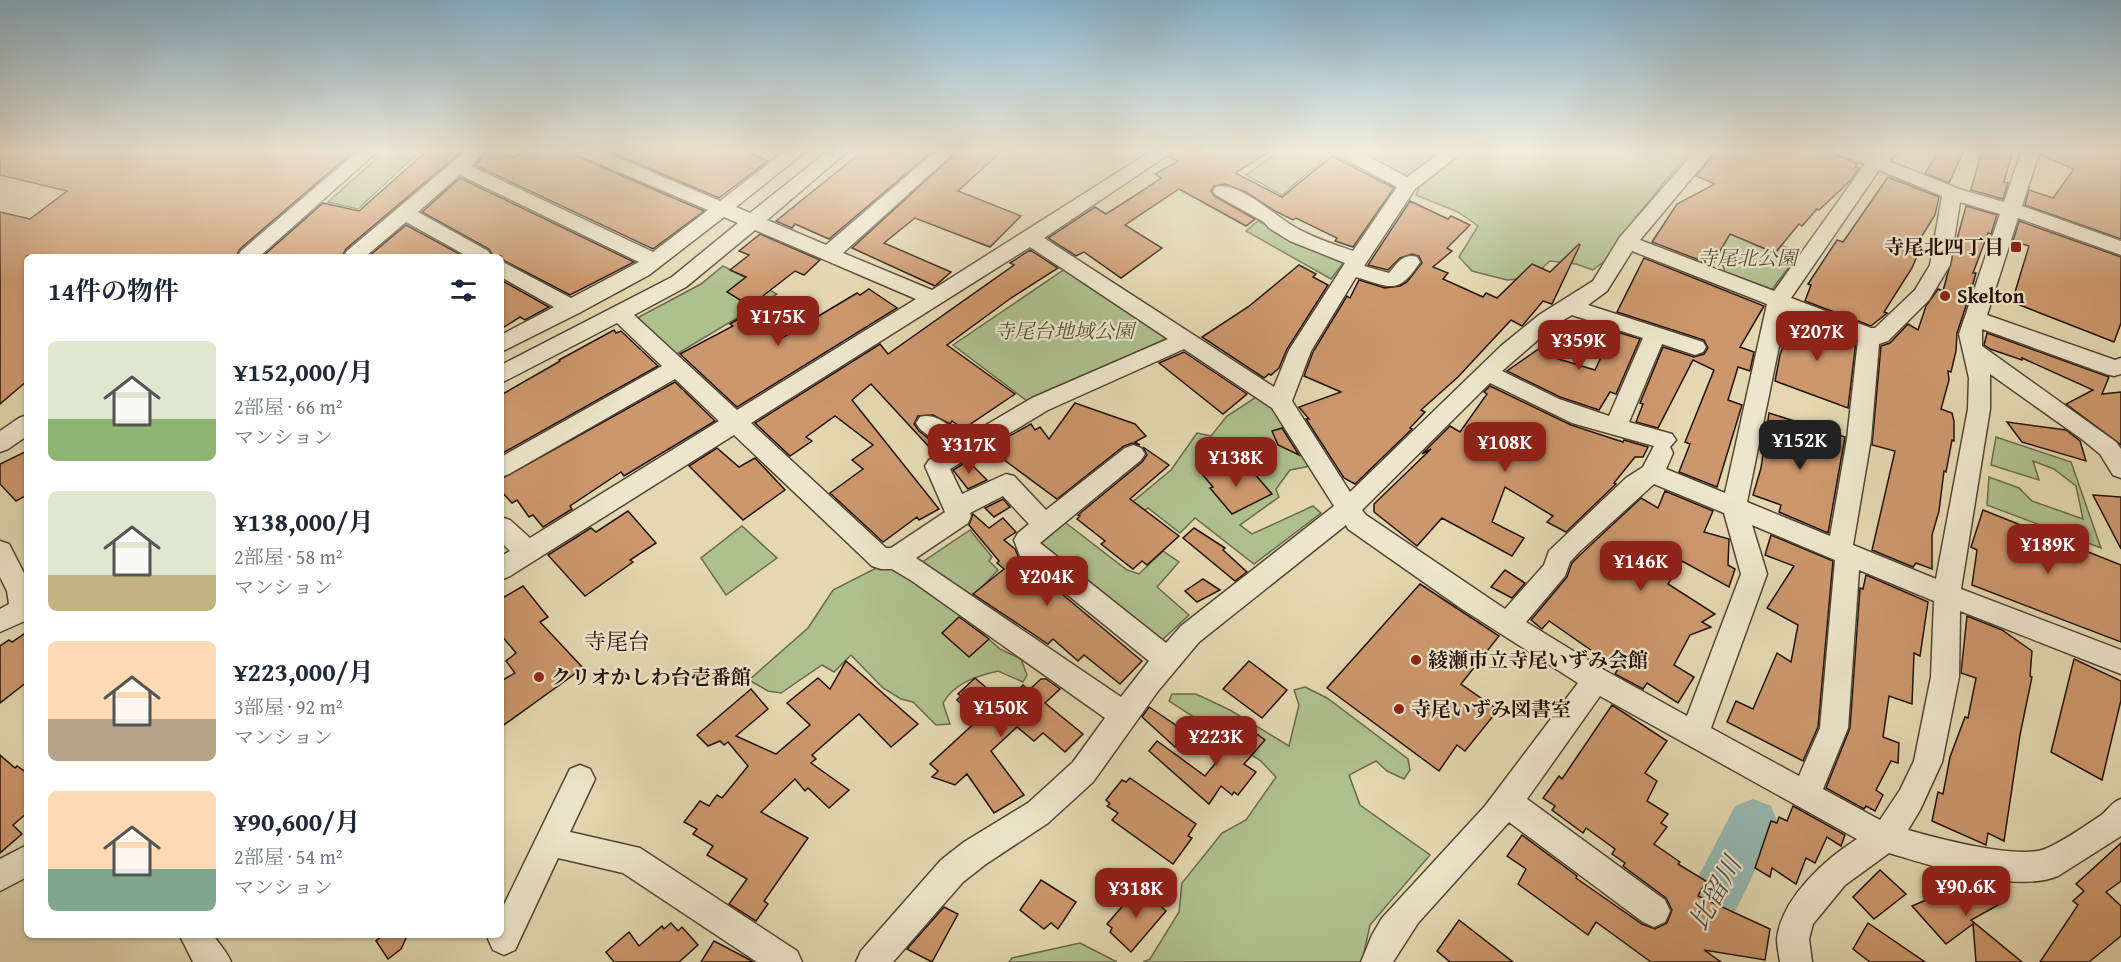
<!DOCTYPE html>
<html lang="ja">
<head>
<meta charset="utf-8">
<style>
  body { margin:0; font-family:"Gentium Book Plus","Noto Serif JP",serif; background:#f6f6f7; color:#1f2937; height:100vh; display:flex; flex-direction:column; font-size:22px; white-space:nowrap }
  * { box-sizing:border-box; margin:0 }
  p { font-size:20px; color:#747a83 }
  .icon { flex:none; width:33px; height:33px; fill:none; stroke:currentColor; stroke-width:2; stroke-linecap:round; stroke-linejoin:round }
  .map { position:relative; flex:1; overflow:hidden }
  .drawer { position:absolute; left:24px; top:254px; width:480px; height:684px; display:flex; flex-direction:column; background:#fff; border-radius:9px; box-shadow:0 2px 4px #0004 }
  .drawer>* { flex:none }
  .price { position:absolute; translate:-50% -51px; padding:0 14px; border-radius:12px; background:#8f2418; color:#fff; font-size:20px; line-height:39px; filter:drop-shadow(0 2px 3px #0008) }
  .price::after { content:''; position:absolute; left:50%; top:36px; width:18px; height:14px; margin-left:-9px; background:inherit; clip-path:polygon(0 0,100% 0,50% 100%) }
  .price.selected { background:#222; color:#fff }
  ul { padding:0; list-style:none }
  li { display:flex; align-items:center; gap:18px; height:150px; padding:0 24px }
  li span { display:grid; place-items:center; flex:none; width:168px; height:120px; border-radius:9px; color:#555 }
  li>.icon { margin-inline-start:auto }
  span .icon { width:72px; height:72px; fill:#fffc; stroke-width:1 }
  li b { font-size:26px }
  h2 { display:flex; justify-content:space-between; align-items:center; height:72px; padding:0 24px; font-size:26px }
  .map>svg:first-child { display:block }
  .green { fill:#afc08f; stroke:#6a694c; stroke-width:1.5 }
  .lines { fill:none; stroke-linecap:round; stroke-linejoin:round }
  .river { fill:#96b9b1; fill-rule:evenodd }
  .building { fill:#cc976d; stroke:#241208; stroke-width:1.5 }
  .minor-casing { stroke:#544432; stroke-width:3 }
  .minor { fill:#ede6cc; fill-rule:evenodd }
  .poi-dot { fill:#8f2418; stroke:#ede6cc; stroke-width:2 }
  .labels { text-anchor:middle; stroke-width:4.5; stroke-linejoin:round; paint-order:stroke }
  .poi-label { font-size:20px; font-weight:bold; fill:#241208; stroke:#ede6cc; text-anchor:start }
  .park-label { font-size:20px; font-style:italic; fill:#554f37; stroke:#ede6cc }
  .quarter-label { font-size:22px; fill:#241208; stroke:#ede6cc }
  .near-water-label { font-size:26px; font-style:italic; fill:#4c4c43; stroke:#ede6cc }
</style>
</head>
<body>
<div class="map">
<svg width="2121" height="962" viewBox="0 0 2121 962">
  <rect width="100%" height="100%" fill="#e3d8b1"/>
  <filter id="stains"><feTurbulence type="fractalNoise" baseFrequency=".00333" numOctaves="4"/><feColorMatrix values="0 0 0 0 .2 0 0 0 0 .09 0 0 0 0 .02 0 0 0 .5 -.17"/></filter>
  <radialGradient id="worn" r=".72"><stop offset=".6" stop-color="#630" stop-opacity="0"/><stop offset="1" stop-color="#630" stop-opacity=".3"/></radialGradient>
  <g class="green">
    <path d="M386,150h35l-63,59 -30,-7z"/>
    <path d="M1281,150h53l-52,45 -36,-20z"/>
    <path d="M1355,150h336l-55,67 -30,43 -13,10 -17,-6 -26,-3 -19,17 -24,2 -35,-9 -13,-14 19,-31 -20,-14 -42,-17 4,-11z"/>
    <path d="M1258,221l86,41 -13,17 -85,-48z"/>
    <path d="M1735,226l64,27 -28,38 -45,-15 -9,-31z"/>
    <path d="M723,266l54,28 -102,61 -37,-31 1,-7 62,-33z"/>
    <path d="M1065,269l105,68 -135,63 -4,4 -78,-59z"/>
    <path d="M1261,394l13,11 37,61 -21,4 -14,19 3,8 -39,28 12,9 61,-28 8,7 -67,51 -59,-46 -15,15 -32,-25 -12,9 -12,-8 47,-39 26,-37 14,3 16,-20z"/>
    <path d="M1996,437l75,25 30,86 -114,-43 2,-28 30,11 13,13 51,18 -7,-33 -22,-17 -21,-8 6,19 -48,-15z"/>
    <path d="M1062,520l65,50 12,4 24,-23 16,11 -22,25 32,28 -28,26 -111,-85 -12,-18z"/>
    <path d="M742,526l35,32 -51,37 -25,-37z"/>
    <path d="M970,530l22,27 -3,4 9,9 -30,32 -50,-37z"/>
    <path d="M888,562l40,23 72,64 21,10 6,16 -4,7 -25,-11c-21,5 -44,12 -55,32l7,21 -14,1 -23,-23 -12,-3 -18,-11 -32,-33 -17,17 -12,-7 -41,28 -13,-2 -19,-11 59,-52 25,-38z"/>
    <path d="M1305,687l22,11 81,61 2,11 -6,9 -17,-8 -11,-10 -27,14 11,30 70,50 -60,70 -8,37h-219l7,-3 29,-47 3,-29 40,-50 24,-13 30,-43 -15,-16 -92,-60 3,-7h24l34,16 59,36 10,-41 -5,-15z"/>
    <path d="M1080,943l37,19h-108l3,-4z"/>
  </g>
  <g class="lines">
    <path class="river" d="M1753,799l18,7 7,17 -38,79 -33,60h-57l8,-19 46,-77 31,-60z"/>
  </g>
  <g class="building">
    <path d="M0,150h355l-115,99 -4,7h-209v125l-27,23v-192l30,7 37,-28 -67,-16z"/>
    <path d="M428,150h35l-117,99 -4,7h-79l60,-53 36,8z"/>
    <path d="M489,150l24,8 13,-8h47l3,6 128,55 -51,38 -178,-84z"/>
    <path d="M606,150h136l26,11 -49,37z"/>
    <path d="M864,150h20l13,5 7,-5h13l11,5 -99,84 -34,-15 -3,4 -16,-7z"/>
    <path d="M959,150h44l-45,41 63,25 -31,31 -75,-29 -31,25 67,29 -16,14 -83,-38z"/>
    <path d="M1177,150h95l-37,23 47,24 50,-41 62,32 -41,59 -18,-6 2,-3 -41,-20 -3,2 -18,-9 -29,-19 -21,-8 -11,2 -3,5 3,5 41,23 -9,7 -67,-37 -54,36 37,23 -41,30 -37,-26 -8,4 -28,-18 47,-31 11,7 36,-23 19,-13 -6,-4 23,-13 -9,-4z"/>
    <path d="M1717,150h108l32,14 -2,3 4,1 -8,12 -32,30 -2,-1 -15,17 -3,-2 -24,29 -45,-19 -18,31 -60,-23 25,-38 38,-20 -19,-8z"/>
    <path d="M1940,150h24l-15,33 -24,-10z"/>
    <path d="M1982,150h31l-9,32 4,1 -5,16 -32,-9z"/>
    <path d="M2042,150h79v89l-96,-34 4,-15 24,8 21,-29 -33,-14z"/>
    <path d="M1888,177l51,20 -4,18 -23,37 6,2 -6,14 -28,44 3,1 -16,13 -66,-25 6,-16 -3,-1 29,-44 6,2z"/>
    <path d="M460,178l174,84 -64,33 -69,-36v-3h-8l-4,-7 -67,-37z"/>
    <path d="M1410,201l38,18 3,-3 19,9 -23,23 5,3 -19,16 15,6 -5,6 40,18 3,-4 11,5 35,-34 18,8 29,-28 1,1 -28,59 -9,-3 -21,25 -11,-6 -53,57 -37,33 4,2 -15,16 2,1 -57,55 -11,-6 -38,-59h3l-10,-12 42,-15 -37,-16 9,-24 34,-56 3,2 9,-18 26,8 15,-2 7,-4 15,-19 -3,-7 -7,-2 -12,4 -12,12 -20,-5z"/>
    <path d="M1966,206l31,9 -6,19 -3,-1 -15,40h3l-6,21 -13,39 -1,18 -5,21 -3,-1 1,9 -8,29 11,4 2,8v20l-2,-1 -6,32 -2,-1 -5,40 -7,24v34l-16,-6 -3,4 -41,-17 23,-99 -23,-6 9,-99 9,-3 18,-19 10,6 8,-24 12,-17 5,2z"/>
    <path d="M2019,221l102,36v66l-7,19 -102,-40 17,-56 -16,-5z"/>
    <path d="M406,225l57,31h-94z"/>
    <path d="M760,234l60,26 -16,15 -9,-4 -45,35 -23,-14 19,-15 -16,-7 19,-15 -10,-4z"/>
    <path d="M1030,250l28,18 -47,30 -64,47 68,49 -52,35 -11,-8 -2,3 -17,-9 -15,1 -4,8 5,7 19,15 -6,4 -61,-66 -19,16 87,109 -20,11 -2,-3 -34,25 -53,-49 33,-24 -11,-9 21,-15 -38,-29 -29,21 6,4 -22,15 -35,-33 125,-79 8,10 126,-89 -4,-2z"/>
    <path d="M1644,258l120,48 -24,41 14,5 -4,19 -12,-4 -10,33 14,5 -25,82 -38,-15 11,-28 -5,-2 29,-72 -21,-10 -35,68 -22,-6 7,-18 -3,-1 23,-56 31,10 10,-3 4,-6 -4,-8 -87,-28z"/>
    <path d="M1299,265l17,9 -3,3 15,8 -41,64 -8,19 -8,7 -2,-1 -5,4 -62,-41 46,-30z"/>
    <path d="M501,280l48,27 -24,13 -5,-3 -19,12z"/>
    <path d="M869,289l28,19 -160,99 -57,-53 53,-28 -3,-2 19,-12 33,26 75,-45 3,2z"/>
    <path d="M1793,317l63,24 -8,67 -73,-27 5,-26z"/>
    <path d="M1567,329l4,4 -19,24 43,13 9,-19 2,1 8,-21 26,8 -24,55 -6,-2 -11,18 -39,-13 -53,-26z"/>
    <path d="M614,330l2,3 5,-2 37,35 -157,88v-59l54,-31 5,-3 -1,-1z"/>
    <path d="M1987,333l122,44 -7,17 19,-2v53l-55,-41 27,-14 -71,-32v2l-32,-11 -6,-4z"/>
    <path d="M1184,352l63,42 -24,20 -64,-51z"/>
    <path d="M675,382l40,39 -91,55 -3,-4 -51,34 2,3 -29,18 -10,-12 -4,2 -12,-17 -5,3 -11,-12v-12z"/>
    <path d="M1490,386l81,39 52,17 1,-2 24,7 -5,10h-8l-21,26 2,1 -50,48 -19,-10 6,-6 -48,-29 -13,35 32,16 -12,18 -70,-38 -25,28 -43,-34v-8l57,-55 -9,5 28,-28 10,6 27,-38 -3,-2z"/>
    <path d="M1075,403l60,21 11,12 -11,6 5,3 -8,-2 -8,3 -67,53 -69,-51 43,-24 4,6 5,-3 9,12z"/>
    <path d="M1769,413l76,24 -17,96 -49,-21 2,-7 -28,-10 8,-27z"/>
    <path d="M2007,422l59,8 14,11 6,20 -64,-19z"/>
    <path d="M1282,428l17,27 -21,-10 -6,-14z"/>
    <path d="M1143,447l26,18 -39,34 49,37 -32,29 -5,-4 -9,8 -32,-25 4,-3 -28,-22 3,-3 -2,-1 64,-53 5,-7z"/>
    <path d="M717,448l22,19 16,-9 30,32 -42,30 -54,-54z"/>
    <path d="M27,451v44l-11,6 -16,-17v-20z"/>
    <path d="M968,461l19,19 -19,9 -15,-19z"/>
    <path d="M1221,465l9,10 10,-4 4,4 8,-4 20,23 -40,20 -22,-26 3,-1 -11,-13z"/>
    <path d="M1665,491l48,20 -9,21 25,7 -1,26 7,4 -6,18 -47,-26 -14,23 47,30 -13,8 9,5 -21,8 -16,30 20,12 -16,26 -31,-20 -4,6 -28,-15 3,-5 -69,-48 -7,8 -11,-9 36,-43 5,-14 9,-9 60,-56 17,10z"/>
    <path d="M2093,495l28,2v52z"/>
    <path d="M1003,499l7,8 -16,10 -9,-9z"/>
    <path d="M1983,510l138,55v77l-149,-57 5,-35 -6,-3z"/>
    <path d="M628,511l28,32 -26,17 3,2 -48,34 -37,-41 43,-27 5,4z"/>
    <path d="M973,514l16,14 14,-10 13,14 -12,8 11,9 4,9 123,103 -22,23 -36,-29 -6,6 -25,-22 -5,5 -75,-50 31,-25 -7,-6 2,-2 -30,-36z"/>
    <path d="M1194,528l31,20 -2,2 24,22 -12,9 -52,-43z"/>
    <path d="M1771,535l62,26 -15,166 -15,34 -76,-39 9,-21 17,8 24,-56 14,9 7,-37 -31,-17 27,-42 -29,-11z"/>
    <path d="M1505,570l20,13 -13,15 -21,-11z"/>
    <path d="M1866,575l62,27 -8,54 -6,-3 -2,51 -23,-8 -6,41 16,6 -1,20 -7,-2 -15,29 7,5 -8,16 -9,-5 -2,3 -38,-21 24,-60 10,-140 3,1z"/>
    <path d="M1203,579l17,11 -23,12 -12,-11z"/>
    <path d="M1420,584l79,52 -38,48 37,26 -33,41 -8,-6 -18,26 -112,-83z"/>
    <path d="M523,586l25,31 -8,5 43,46 -82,59v-46l14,-8 -9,-12 10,-8 -15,-18v-36z"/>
    <path d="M1967,616l35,14 30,21 -2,25 2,1 -12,58 -16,106 -16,-8 -2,12 -54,-24 6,-29 5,2 7,-37 15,-40 3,1 8,-40 -15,-5z"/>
    <path d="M959,617l30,22 -20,18 -27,-24z"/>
    <path d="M27,632v50l-27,21v-57l9,-6 3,2z"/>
    <path d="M2074,659l47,22v19l-19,80 -51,-28z"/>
    <path d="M846,661l72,63 -27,23 -32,-33 -47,41 4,4 -5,4 38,27 -20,18 -21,-20 -3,3 -10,-12 -34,33 47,26 -44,63 4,3 -12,17 -27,-17 18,-25 -40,-24 6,-9 -20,-12 4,-5 -13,-7 16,-21 9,5 8,-11 5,3 26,-32 -20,-24 -4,3 -4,-4 -12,5 -11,-11 54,-46 17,20 -32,27 40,18 34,-29 -23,-22 31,-25 12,11z"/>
    <path d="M1249,661l38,29 -25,28 -39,-29z"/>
    <path d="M975,678l27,23 10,-9 3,2 8,-9 6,5 12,-11h5l14,10 -15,14 38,31 -18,18 -22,-19 -9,8 -17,-14 -26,24 33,44 -30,18 -27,-39 -12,11 -23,-8 6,-6 -8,-7 49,-45 -22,-19 4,-4 -3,-2z"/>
    <path d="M1612,705l55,36 -22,32 12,8 -10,20 21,13 -7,9 6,4 -13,17 26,18 -2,2 28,17 -8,15 72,33 -5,31 -61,-10 17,12h-70l-55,-40 -8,13 -70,-51 8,-15 -19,-13 15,-21 55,41 -1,2 66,46 13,5 12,-6 5,-13 -6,-12 -43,-32 2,-3 -13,-9 3,-5 -29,-21 -3,5 -31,-23 3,-4 -12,-8 16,-22 3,3z"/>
    <path d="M1149,707l37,25 -11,15 -33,-30z"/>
    <path d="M1247,727l18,13 -21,24 12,8 -18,23 -4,-3 -2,3 -11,-9 -12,18 -60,-53 8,-10 48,35 21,-26 2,2z"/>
    <path d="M0,755l15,13 2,-2 10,7v40l-14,12 9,9 -22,19z"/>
    <path d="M1130,778l66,46 -8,12 4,2 -19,26 -61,-44 6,-7 -11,-7 3,-2 -4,-4 16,-20 4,2z"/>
    <path d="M1793,806l52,29 -4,11 -14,-9 -12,26 -9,-5 -10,26 -24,-16 -2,9 -15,-9 16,-47 6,2 2,-6 8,4z"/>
    <path d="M2121,843v38l-15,11 15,14v30l-32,26h-49l38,-57 -5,-4 11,-10 -8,-7z"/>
    <path d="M1880,870l26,24 -32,25 -21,-22z"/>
    <path d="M1971,878l17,3 19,19 -36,20 51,42h-46l-3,-38 -27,20 -34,-38 21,-9 1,1z"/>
    <path d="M1041,880l35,22 -18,27 -7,-6 -7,6 -24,-19z"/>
    <path d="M1140,886l26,25 -35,41 -21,-20 2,-4 -5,-4z"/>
    <path d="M944,907l14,7 -26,48 -25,-13z"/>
    <path d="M1459,920l54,42h-63l-13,-11z"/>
    <path d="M671,923l7,8 4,-4 16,18 -19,17h-65l-8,-10 23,-20 10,14 23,-20 2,3z"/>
    <path d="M1868,923l57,39h-55l-17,-13z"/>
    <path d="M384,934h24l-7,15 -13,10 -12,-18z"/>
    <path d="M714,941l36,19 3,2h-52z"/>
  </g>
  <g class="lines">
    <defs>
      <g id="minor">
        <path d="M359,150h20l-119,106h-22l3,-5z"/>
        <path d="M467,150h20l-16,16 182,86 55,-42 -131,-56 -2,-4h25l120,51 66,-51h21l-71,57 14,6 79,-63h20l-82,70 59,25 111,-95h20l-114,103 89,37 221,-140h22l-131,88 230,149 15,-37 56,-87 -55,-22 -21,-13 -5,-6 -48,-27 -3,-4 3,-4c22,-6 58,28 77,39 18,11 40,18 60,25l44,-64 -62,-33 -2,-4h23l51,27 37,-27h21l-50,39 -51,77 25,7c9,-10 14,-20 28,-16l3,5c-22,34 -30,25 -64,15l-45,74 -19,50 58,91 151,-146 38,-31 54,-34 27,-44 76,-87h19l-75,90 134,51 91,-127 -27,-10 -2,-4h25l12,5 6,-5h20l-10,11 70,28 45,13 18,-52h18l-18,56 99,35v14l-103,-37 -31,97 128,45 6,-2v16l-7,2 -8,-2 -124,-45v17l134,96 5,7v29l-8,-3 -13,-21 -17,-14 -93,-66v35l-29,180 160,61v24l-161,-63 -1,66 -17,85 -22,48 -12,20c28,8 111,30 137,19 19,-8 38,-22 55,-33 9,-6 10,-13 21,-17v37l-63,40c-44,18 -125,-10 -169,-23l-44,32 -32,39 -4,15 3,23h-32c-1,-7 -3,-16 -3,-23 4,-40 48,-80 80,-100l-257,-143 -73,103 138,101 5,11 -5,11 -11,5 -11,-5 -134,-100 -91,101 -25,39h-32l11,-27 10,-17 103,-112 93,-123 -116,-74 -114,-80 -2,-4 -147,117 -41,49 -65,91 -45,41 -62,41 -23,18 -70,80h-37l5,-11 80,-91 23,-18 64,-39 45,-41 32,-44 -193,-137 -20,-12h-11l-9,-3 -138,-131 -224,141 -9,4v-24l9,-5 -9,-9v-25l9,3 20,18 189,-117 -44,-42 -166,95 -8,3v-20l161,-91 -45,-43 -116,60v-18l171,-88 66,-54 -14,-6 -75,58 -70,38 -78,39v-17l53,-28 -53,-30v-16l70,37 68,-36 -179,-87 -42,37 70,39 3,5h-24l-61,-34 -40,34h-22l3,-5zM1879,170l63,26 -12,69 -15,25 -40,38h-4l-80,-30zM1960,202l40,12 -41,120 10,44 -1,31 -32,170 -83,-34 18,-106 8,-95 9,-3 41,-41 21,-35zM755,230l161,69 -179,111 -103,-95 52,-28zM1030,247l138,92 -136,59 -68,40c-13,-10 -27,-26 -44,-21l-4,6 4,6 26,20 -17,11 -4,6 20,46 -54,36h-5l-135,-125zM1632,251l135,53 -42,189 -59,-24 7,-16 -3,-6 6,-7 -4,-6 -43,-12 33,-78 33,11 8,-3 3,-5 -3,-5 -115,-37 19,-14zM1786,312l72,28 -11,99 -17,97 -83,-34zM1572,315l71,23 -34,78 -50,-17 -57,-28 53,-46zM1184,349l88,59 62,98 -153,120 -15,17 -126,-100 101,-83 4,-6 -4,-6 -8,-3 -8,3 -79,62 -32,-34 -8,-2 -44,20 -12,-25 98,-59zM1490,383l82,40 82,23 -11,21 -17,11 -77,73 -5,14 -39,44 -139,-94 -4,-5zM1654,484l70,29 17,61 -54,142 -81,-45 -80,-49 39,-46 5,-14 9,-10zM1003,496l26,28 -11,9 -4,7 6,16 129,105 -28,36 -205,-139 52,-35 3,-7 -1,-3zM1752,525l83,35 -15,168 -21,48 -88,-48 56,-154zM1859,570l75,31 -3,76 -17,84 -14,29 -20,30 -57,-31 25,-61z"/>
        <path d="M27,415v21l-19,13 -8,3v-21l19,-13z"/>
        <path d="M0,541l9,3 18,35v41l-27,12v-23l9,-5 -2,-13 -7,-14z"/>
        <path d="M580,765l10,4 5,10 -25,53 70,16 157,103 5,11h-45l-134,-89 -65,-15 -43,92 -11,5 -11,-5 -5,-11 2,-5h11v-23l69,-142z"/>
        <path d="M27,845v32l-27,14v-32z"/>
        <path d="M179,934h34c6,11 14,17 18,28h-38z"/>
      </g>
    </defs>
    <use href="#minor" class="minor-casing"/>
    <use href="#minor" class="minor"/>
  </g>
  <linearGradient id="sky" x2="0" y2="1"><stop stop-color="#87b6d2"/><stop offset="0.53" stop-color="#f2eddc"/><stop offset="1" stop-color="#f2eddc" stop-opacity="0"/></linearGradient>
  <rect width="2121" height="285" fill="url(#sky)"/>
  <g class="poi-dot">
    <rect x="2010" y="241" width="12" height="12" rx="3"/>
    <circle cx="1945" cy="296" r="6"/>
    <circle cx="1416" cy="660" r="6"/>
    <circle cx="539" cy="677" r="6"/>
    <circle cx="1399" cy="709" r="6"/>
  </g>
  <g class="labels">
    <g class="poi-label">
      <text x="2004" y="254" text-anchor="end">寺尾北四丁目</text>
      <text x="1957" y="303">Skelton</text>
      <text x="1428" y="667">綾瀬市立寺尾いずみ会館</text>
      <text x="551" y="684">クリオかしわ台壱番館</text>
      <text x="1411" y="716">寺尾いずみ図書室</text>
    </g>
    <g class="park-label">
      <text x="1747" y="265">寺尾北公園</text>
      <text x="1064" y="338">寺尾台地域公園</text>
    </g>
    <g class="quarter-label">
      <text x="617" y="649">寺尾台</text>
    </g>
    <g class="near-water-label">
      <text transform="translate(1715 893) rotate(-61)" y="9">比留川</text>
    </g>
  </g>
  <rect width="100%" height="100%" filter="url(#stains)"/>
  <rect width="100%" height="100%" fill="url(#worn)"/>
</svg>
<b class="price" style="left:778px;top:347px">¥175K</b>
<b class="price" style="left:1817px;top:362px">¥207K</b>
<b class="price" style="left:1579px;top:371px">¥359K</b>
<b class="price selected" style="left:1800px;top:471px">¥152K</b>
<b class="price" style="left:1505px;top:473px">¥108K</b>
<b class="price" style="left:969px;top:475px">¥317K</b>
<b class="price" style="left:1236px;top:488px">¥138K</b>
<b class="price" style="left:2048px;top:575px">¥189K</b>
<b class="price" style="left:1641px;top:592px">¥146K</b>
<b class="price" style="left:1047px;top:607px">¥204K</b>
<b class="price" style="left:1001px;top:738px">¥150K</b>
<b class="price" style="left:1216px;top:767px">¥223K</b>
<b class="price" style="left:1966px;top:917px">¥90.6K</b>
<b class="price" style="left:1136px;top:919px">¥318K</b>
<section class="drawer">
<h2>14件の物件<svg class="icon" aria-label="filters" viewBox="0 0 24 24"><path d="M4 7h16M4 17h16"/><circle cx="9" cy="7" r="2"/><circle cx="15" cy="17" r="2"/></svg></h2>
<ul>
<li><span style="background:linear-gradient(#dfe7d0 65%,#8fb573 0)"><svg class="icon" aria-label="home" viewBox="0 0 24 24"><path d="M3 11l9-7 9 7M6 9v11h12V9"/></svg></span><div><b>¥152,000/月</b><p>2部屋 · 66 m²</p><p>マンション</p></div></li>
<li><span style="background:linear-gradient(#dfe7d0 70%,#c2b280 0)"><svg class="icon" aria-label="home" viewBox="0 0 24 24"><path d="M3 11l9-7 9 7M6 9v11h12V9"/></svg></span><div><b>¥138,000/月</b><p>2部屋 · 58 m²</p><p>マンション</p></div></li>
<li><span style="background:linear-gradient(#ffd9b3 65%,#b9a48a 0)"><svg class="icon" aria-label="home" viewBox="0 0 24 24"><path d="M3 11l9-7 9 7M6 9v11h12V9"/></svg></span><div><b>¥223,000/月</b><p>3部屋 · 92 m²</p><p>マンション</p></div></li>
<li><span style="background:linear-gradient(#ffd9b3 65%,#7fa58c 0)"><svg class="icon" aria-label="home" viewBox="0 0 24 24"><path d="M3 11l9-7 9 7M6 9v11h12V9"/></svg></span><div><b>¥90,600/月</b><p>2部屋 · 54 m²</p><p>マンション</p></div></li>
</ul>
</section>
</div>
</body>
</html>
